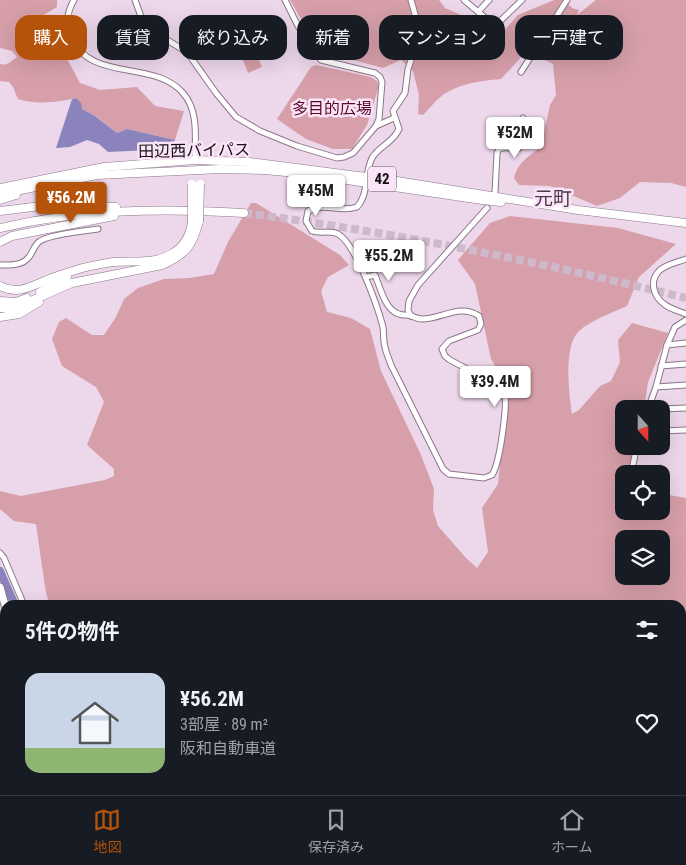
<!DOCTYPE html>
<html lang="ja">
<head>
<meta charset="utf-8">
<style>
  body { margin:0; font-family:"Roboto Condensed","Noto Sans JP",sans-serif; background:#242831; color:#f1f3f6; height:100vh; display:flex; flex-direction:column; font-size:19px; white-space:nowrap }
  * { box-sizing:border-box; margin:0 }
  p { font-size:16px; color:#9ea1a6 }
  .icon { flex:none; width:28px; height:28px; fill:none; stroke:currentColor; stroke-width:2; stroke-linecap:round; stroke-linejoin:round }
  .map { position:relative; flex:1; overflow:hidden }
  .panel { position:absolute; left:0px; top:600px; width:686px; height:195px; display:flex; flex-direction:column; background:#171b24; border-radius:15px 15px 0 0; box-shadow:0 5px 20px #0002 }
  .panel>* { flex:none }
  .guide { position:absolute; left:15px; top:15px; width:656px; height:45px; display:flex; gap:10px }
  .needle { width:32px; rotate:159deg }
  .fabs { position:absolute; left:615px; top:400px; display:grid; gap:10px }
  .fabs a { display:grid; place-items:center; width:55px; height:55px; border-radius:10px; background:#171b24; box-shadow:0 5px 20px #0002; font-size:25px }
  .price { position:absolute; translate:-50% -42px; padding:0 11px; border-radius:5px; background:#fff; color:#222; font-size:16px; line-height:32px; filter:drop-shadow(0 1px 2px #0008) }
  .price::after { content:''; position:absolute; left:50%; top:30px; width:15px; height:11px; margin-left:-8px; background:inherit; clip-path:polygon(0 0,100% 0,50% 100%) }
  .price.on { background:#b45309; color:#fff }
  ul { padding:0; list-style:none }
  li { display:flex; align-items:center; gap:15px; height:125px; padding:0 25px }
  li+li { border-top:1px solid #363941 }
  li span { display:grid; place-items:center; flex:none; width:140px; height:100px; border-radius:15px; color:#555 }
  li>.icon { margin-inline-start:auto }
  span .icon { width:60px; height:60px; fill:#fffc; stroke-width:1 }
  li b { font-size:21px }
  h2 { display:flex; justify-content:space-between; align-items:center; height:60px; padding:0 25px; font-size:21px }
  .chip { padding:0 18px; border-radius:15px; background:#171b24; box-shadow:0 5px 20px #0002; font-size:18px; line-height:45px }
  .chip.on { background:#b45309; color:#fff }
  .tabs { display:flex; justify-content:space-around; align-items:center; height:70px; border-top:1px solid #363941; background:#171b24; font-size:14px; color:#9ea1a6 }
  .tabs a { display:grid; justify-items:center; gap:2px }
  .tabs .on { color:#b45309 }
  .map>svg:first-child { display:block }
  .green { fill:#d69fa9; fill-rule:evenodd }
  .water { fill:#8b83bb }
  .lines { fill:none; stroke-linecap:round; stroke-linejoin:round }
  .river { stroke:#8b83bb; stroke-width:8 }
  .highway-tunnel { stroke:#cdb9cb; stroke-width:8; stroke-dasharray:8 4; stroke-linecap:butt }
  .minor-casing { stroke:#8b7789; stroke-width:7 }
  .major-casing { stroke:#8b7789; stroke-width:9 }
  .highway-casing { stroke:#8b7789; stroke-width:9 }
  .minor { stroke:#fff; stroke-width:5 }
  .major { stroke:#fff; stroke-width:7 }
  .highway { stroke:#fff; stroke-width:8 }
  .highway-bridge-casing { stroke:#8b7789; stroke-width:9; stroke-linecap:butt }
  .highway-bridge { stroke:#fff; stroke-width:8 }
  .labels { text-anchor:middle; stroke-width:5; stroke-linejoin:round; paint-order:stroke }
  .shield { fill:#fae4f8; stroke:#5a4e58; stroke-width:1 }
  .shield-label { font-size:15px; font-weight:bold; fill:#150e14 }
  .park-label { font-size:16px; fill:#590725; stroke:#fae4f8 }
  .street-label { font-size:16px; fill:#150e14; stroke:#fae4f8 }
  .quarter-label { font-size:19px; fill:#493848; stroke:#fae4f8 }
</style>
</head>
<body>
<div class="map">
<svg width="686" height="795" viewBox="0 0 686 795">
  <rect width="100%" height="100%" fill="#edd7eb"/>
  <g class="green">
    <path d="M0,0h57v7l-17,10 -1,17 27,23 14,26 20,7 37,-3 18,19 29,5 -9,29 -48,-11 -10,4 -20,-16 -15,-8 -6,-11c-17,4 -41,7 -58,1l-5,-12 -4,-5 -9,-1v-17c7,2 12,-3 17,-7l-5,-6 -12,-3z"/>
    <path d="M290,0h149l6,8 16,7c9,21 11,26 35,25l22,-25 36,-15h10l8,8 7,2 -2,5 19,-15h90v187l-15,-4 -31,-1 -20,16 -23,8 -47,-20 -31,-1 -5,-7c3,-15 15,-22 27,-31l9,-42 6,-10 -3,-31 -21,-10h-8l-23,25c-22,2 -47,5 -64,21 -5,5 -9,10 -14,15l-5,-1 1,-19 -6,-24 -12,-11 -18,8 -45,-12c-6,-22 -19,-14 -29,-25 -7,-9 -13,-21 -19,-31z"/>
    <path d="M252,41l10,26 -14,6 -10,-26z"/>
    <path d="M316,65l55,12 6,4 2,5 -12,39 -15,24h-19l-27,-10 -29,-20 34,-52z"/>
    <path d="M251,203h5l84,52 9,10 -21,12 -7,14 6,21 24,6 19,11 11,42 40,84 13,34 -1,21 5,16 28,32 11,10 11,-16 -6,-44 16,-24 9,-97 -16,-28 -16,-75 -17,-24 32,-37 20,-7 108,12 58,16 -37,33 -12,29c-14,6 -37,15 -48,25 -16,15 -10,63 -7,83l7,-4 21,-24 11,-5 9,-19 -2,-22 14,-17 36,10 -20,49 -4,27h-20v37h15l-4,28h-11v37h37v-37h-3l2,-11 8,11 1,21 17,3v297h-561l-2,-5h558v-185h-632l-4,-18 -9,-63 -22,-3 -14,-12v-18l21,5 84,-16 9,-4v-7l-27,-24 17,-43 -8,-15 -34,-21 -10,-27 7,-17 7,-4 26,17h12l12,-18 8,-18 14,-11 26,-9 25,-1 25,-4 14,-32zM624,539h37v37h-37z"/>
  </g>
  <path class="water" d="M76,98l5,5 1,6 13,7 22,17 10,-4 48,11 -4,9 -63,3 -9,-8 -12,-4 -17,7 -14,1 16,-49z"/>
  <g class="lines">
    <g class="river">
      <path d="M0,571l15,34"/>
      <path d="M79,790l4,5"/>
    </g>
    <path class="highway-tunnel" d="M244,213c149,19 296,49 442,85"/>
    <defs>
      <g id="minor">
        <path d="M74,0c-7,12 -9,23 -3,36 18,47 83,23 112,57 16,18 12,45 12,67"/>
        <path d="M135,0l8,22 4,6 40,24 29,41 20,24 24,14 37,15 40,12 7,-1 9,-4 23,-27 3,-7 3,-37 -2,-5 -5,-4 -54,-13 -23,-34 -13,-26"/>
        <path d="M464,0l31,26 27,-26"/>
        <path d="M478,12l11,-12"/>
        <path d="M521,72l46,-72"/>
        <path d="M376,126l18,-8"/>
        <path d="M495,193l2,-40 2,-4c6,-3 13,0 20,-1l3,-5 -3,-20 4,-5"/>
        <path d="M686,259c-8,3 -19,5 -26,11 -11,10 -7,26 4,34 6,5 15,7 22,10"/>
        <path d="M0,265c10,0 22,1 29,-8 4,-5 5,-12 11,-16 10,-7 44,-10 58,-12"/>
        <path d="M366,277l9,-2c5,12 10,35 24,39 4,2 8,0 12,2 4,1 6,3 11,3 20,0 38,-16 57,-3l2,8 -3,6 -29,11 -7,8 3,7 5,4 40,21 15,12c2,15 -5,70 -13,82l-8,3 -35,-4 -6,-5 -52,-104c-2,-6 -5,-12 -6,-18 -2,-7 -1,-13 -2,-20 -5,-19 -27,-83 -45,-93 -8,-4 -18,0 -26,-3l-6,-10 2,-10c16,-9 33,2 49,-4 12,-13 7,-33 15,-49 7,-12 21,-15 27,-29l-6,-18 12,-18 3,-24 11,-33 -1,-11 -7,-25"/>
        <path d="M411,316l-3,-6 1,-9 9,-16 69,-77"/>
        <path d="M667,345l19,-2"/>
        <path d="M661,366l25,-2"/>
        <path d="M656,387l30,-2"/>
        <path d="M648,409l8,-22 11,-42 8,-18 11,-7"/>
        <path d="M661,409l25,-1"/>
        <path d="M661,431l25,-1"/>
        <path d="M631,474l6,-28"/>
        <path d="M0,553l4,5 20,47"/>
        <path d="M0,652l5,4"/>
        <path d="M0,735l5,5"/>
        <path d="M0,756l5,12"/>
        <path d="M15,790l1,5"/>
        <path d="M96,790l4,5"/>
      </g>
      <g id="major">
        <path d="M0,587l5,18"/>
        <path d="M66,790l4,5"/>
      </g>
      <g id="highway">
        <path d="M0,188l104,-21 91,-7 54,2 148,19 181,29 108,13"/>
        <path d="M0,194l97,-19 123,-6 45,1 42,4 175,26 19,2"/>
        <path d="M0,200l16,-5"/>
        <path d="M0,211l57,-7 59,3"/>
        <path d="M0,228c80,-19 162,-20 244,-15"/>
        <path d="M0,242l12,-6 102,-20"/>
        <path d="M0,286c18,9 30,1 47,-6 9,-4 19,-7 29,-10 12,-4 25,-6 37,-8 21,-2 41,3 60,-9 12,-7 17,-18 19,-31"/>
        <path d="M40,292l27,-15"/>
        <path d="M0,301l16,1 11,-4"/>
        <path d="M0,308h15l57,-25 90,-18c23,-10 31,-19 37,-44"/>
        <path d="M0,317l19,-3 20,-12"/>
      </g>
    </defs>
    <use href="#minor" class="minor-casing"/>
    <use href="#major" class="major-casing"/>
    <use href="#highway" class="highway-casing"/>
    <use href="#minor" class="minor"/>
    <use href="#major" class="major"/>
    <use href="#highway" class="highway"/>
    <defs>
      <g id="highway-bridge">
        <path d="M199,221l1,-37"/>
        <path d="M192,222v-38"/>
      </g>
    </defs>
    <use href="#highway-bridge" class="highway-bridge-casing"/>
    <use href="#highway-bridge" class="highway-bridge"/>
  </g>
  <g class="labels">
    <rect class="shield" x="368" y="166.5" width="28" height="25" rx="4"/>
    <g class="shield-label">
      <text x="382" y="184">42</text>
    </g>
    <g class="park-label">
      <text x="332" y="114">多目的広場</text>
    </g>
    <g class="street-label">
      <text transform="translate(194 150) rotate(-1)" y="6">田辺西バイパス</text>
    </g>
    <g class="quarter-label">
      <text x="553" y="205">元町</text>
    </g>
  </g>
</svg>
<div class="fabs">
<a><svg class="needle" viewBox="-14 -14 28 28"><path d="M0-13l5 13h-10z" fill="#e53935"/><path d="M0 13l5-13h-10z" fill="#9ea1a6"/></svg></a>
<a><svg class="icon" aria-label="locate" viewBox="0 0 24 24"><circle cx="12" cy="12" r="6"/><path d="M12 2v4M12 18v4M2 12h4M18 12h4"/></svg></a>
<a><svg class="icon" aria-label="layers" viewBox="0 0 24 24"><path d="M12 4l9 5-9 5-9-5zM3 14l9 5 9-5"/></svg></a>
</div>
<b class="price" style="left:515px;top:159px">¥52M</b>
<b class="price" style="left:316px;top:217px">¥45M</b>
<b class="price on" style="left:71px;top:224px">¥56.2M</b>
<b class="price" style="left:389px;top:282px">¥55.2M</b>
<b class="price" style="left:495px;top:408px">¥39.4M</b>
<div class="guide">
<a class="chip on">購入</a>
<a class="chip">賃貸</a>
<a class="chip">絞り込み</a>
<a class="chip">新着</a>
<a class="chip">マンション</a>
<a class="chip">一戸建て</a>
</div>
<section class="panel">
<h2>5件の物件<svg class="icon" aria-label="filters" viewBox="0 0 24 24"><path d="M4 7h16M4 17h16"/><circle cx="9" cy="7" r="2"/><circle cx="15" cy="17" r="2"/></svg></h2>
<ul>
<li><span style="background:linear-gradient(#c9d6e8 75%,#8fb573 0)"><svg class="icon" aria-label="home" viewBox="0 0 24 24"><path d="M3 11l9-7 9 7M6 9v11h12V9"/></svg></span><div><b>¥56.2M</b><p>3部屋 · 89 m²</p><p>阪和自動車道</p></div><svg class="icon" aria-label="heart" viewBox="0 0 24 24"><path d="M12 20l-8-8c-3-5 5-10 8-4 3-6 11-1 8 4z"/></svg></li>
</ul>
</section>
</div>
<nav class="tabs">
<a class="on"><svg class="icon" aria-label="map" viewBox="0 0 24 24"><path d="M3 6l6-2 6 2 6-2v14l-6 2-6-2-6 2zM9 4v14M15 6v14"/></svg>地図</a>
<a><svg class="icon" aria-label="saved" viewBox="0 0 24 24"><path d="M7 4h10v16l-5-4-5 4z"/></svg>保存済み</a>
<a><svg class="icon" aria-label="home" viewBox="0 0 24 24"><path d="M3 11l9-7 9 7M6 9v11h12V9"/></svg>ホーム</a>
</nav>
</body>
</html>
